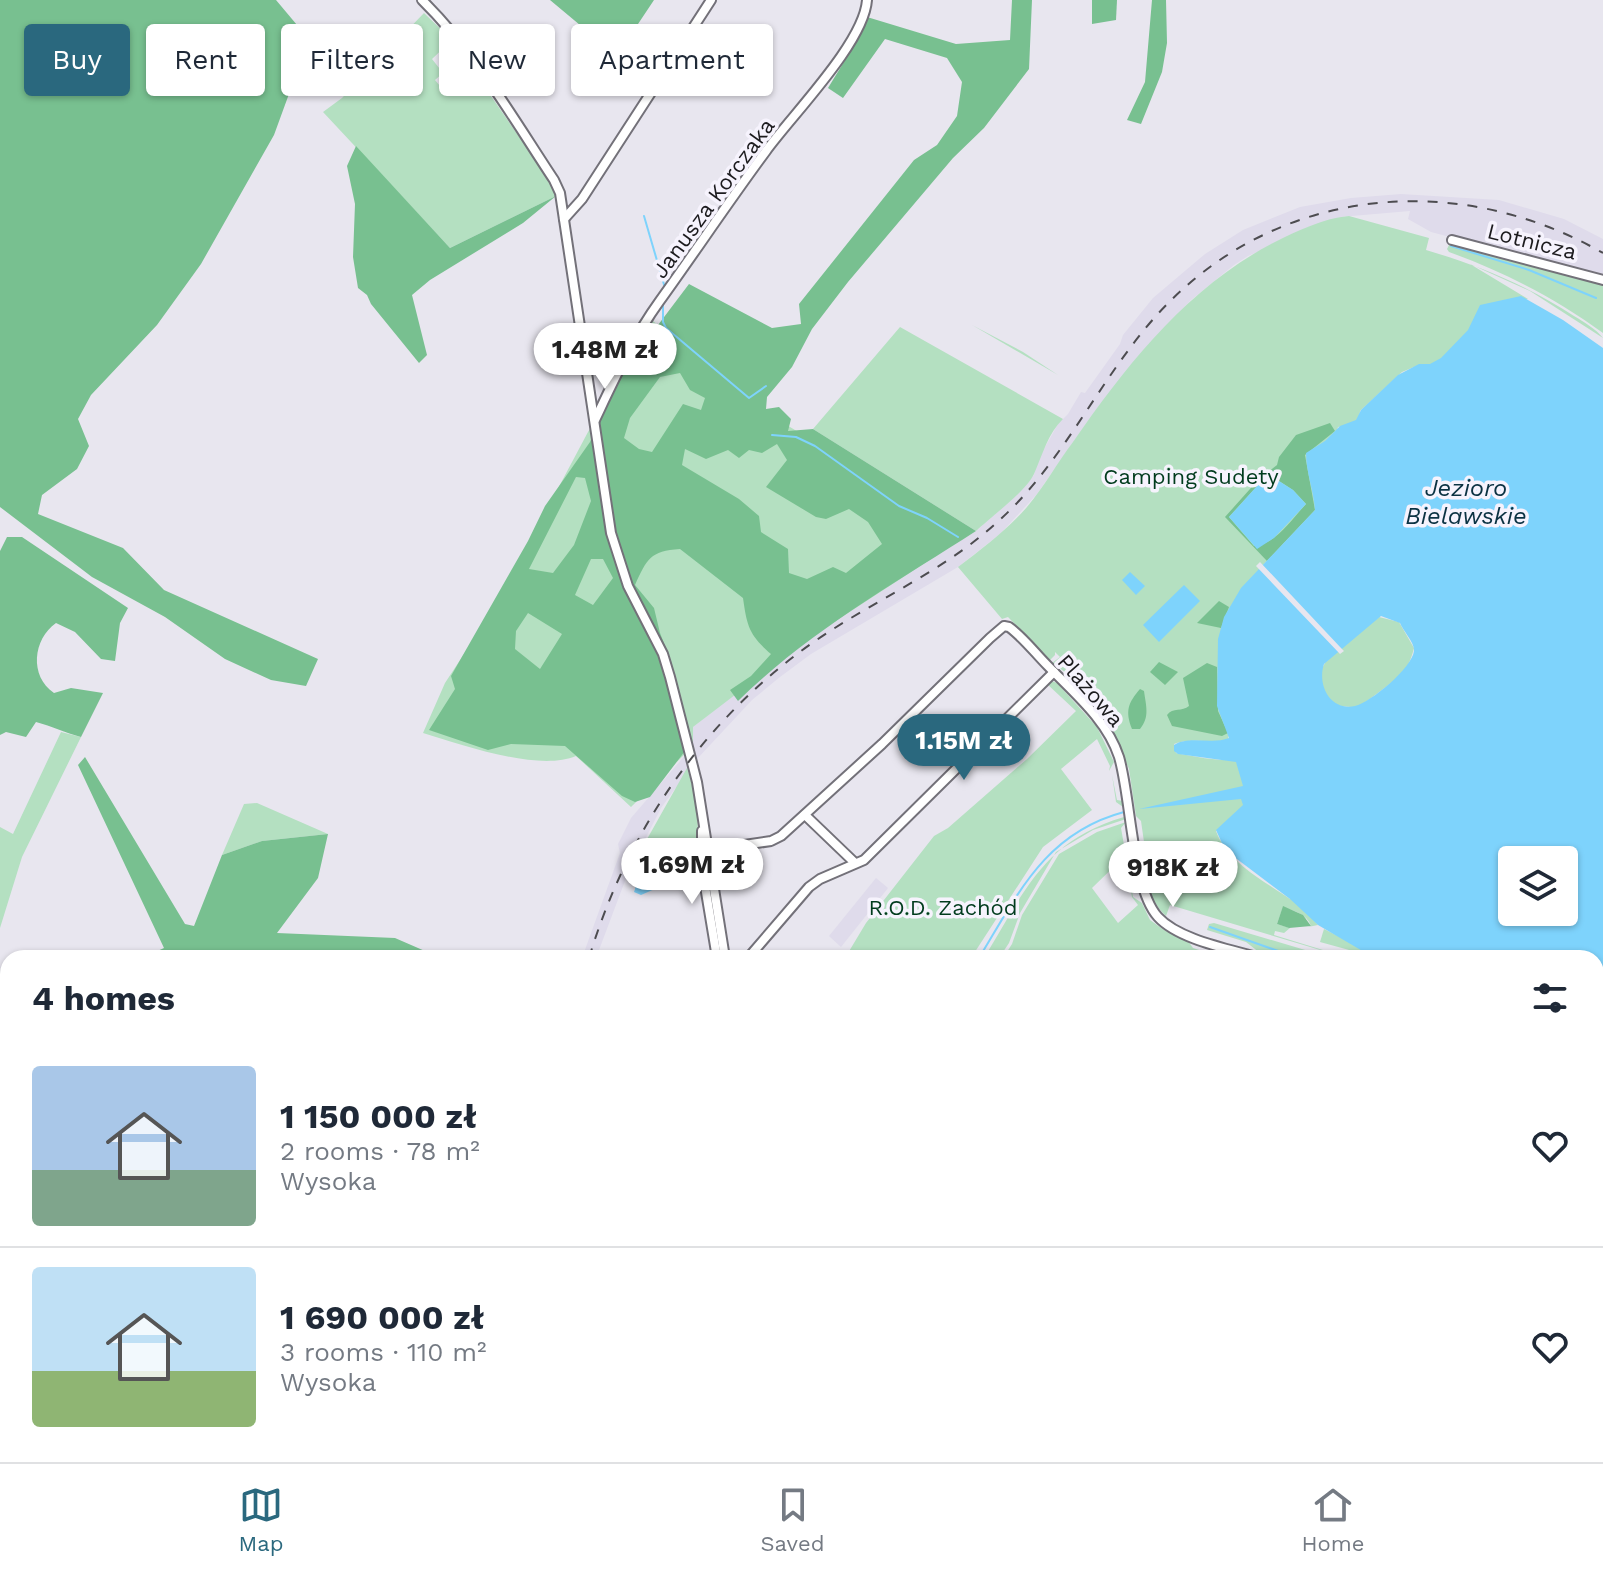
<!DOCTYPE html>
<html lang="en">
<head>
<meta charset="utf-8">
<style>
  body { margin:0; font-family:"Work Sans",sans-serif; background:#f2f2f3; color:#1f2937; height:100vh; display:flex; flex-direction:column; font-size:30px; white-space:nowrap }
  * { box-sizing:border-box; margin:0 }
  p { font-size:26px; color:#747a83 }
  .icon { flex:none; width:44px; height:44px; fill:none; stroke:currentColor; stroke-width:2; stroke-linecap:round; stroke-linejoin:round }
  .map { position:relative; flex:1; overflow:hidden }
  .panel { position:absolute; left:0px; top:950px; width:1604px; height:512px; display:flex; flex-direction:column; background:#fff; border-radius:24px 24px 0 0; box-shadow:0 2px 6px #0004 }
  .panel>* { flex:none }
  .hud { position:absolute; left:24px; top:24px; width:800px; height:72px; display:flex; gap:16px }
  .controls { position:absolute; left:1498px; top:846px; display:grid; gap:16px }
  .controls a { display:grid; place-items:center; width:80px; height:80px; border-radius:8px; background:#fff; box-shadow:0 2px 6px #0004; font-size:40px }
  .price { position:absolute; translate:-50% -68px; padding:0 18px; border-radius:28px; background:#fff; color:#222; font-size:26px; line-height:52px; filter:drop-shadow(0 2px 4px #0008) }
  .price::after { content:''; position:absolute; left:50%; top:48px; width:24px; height:18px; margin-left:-12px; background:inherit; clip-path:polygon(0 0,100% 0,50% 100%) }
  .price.current { background:#2a687e; color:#fff }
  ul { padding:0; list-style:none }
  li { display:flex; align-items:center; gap:24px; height:200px; padding:0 32px }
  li+li { border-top:2px solid #e0e1e3 }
  li span { display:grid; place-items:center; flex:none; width:224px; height:160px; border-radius:8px; color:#555 }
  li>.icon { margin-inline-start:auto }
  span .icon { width:96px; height:96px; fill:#fffc; stroke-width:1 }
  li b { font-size:34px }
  h2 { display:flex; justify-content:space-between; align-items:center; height:96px; padding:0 32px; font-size:34px }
  .pill { padding:0 28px; border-radius:8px; background:#fff; box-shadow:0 2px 6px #0004; font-size:28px; line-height:72px }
  .pill.current { background:#2a687e; color:#fff }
  .tabs { display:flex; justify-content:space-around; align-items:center; height:112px; border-top:2px solid #e0e1e3; background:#fff; font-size:22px; color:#747a83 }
  .tabs a { display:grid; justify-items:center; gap:4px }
  .tabs .current { color:#2a687e }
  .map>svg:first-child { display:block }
  .built { fill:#dfdbeb }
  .green { fill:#b4e0c1; fill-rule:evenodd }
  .forest { fill:#78c090; fill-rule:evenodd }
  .water { fill:#7ed3fc; fill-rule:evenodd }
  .pier { fill:#e8e6ef }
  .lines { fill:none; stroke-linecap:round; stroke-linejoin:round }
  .stream { stroke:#7ed3fc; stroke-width:2 }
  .street-casing { stroke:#737179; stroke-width:12 }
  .street { stroke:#fff; stroke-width:8 }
  .rail { stroke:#4d4c50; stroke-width:2; stroke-dasharray:10 10; stroke-linecap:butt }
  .labels { text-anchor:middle; stroke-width:7; stroke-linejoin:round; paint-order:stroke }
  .street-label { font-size:22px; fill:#1c1b1e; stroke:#f6f3fd }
  .park-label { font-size:22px; fill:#003b1d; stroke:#f6f3fd }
  .water-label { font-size:24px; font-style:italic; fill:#0b3243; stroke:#f6f3fd }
</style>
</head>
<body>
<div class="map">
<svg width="1603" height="1462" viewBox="0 0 1603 1462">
  <rect width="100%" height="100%" fill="#e8e6ef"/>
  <g class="built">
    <path d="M1401,194l98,6 65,19 39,20v38l-172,-45 -23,-13 2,-8 -70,6 -92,39 -14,9 -44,36 -41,44 -61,76 -51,73 -37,40 -42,33 -147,87 -31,23 -28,23 -55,59 -36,49 -33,65 -32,85h-14l38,-105 -2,-9 13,-26 62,-72v-19l58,-46 116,-82 109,-68 34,-30 24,-26 2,-12 22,-39 10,-10 13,-22 4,1 35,-49 3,-9 30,-37 52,-44 38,-24 57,-23 51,-9z"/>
    <path d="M876,878l12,10 -47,59 -12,-11z"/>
    <path d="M1596,1111l7,1v105l-7,-1z"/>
    <path d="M1596,1304l7,1v157h-82l1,-8h74z"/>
  </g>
  <g class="green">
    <path d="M424,13l28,27 -20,19 11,14 -8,7 10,12 13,-12 -2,-11 10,-9 81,117 9,19 -106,52 -127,-136 19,-14z"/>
    <path d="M1349,216l80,22 -3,12c51,15 101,35 148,66 10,6 22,13 29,22l-73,-47 -60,-27 58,35 -28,3 -64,62 -22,3 -12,5 -42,39 -1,12 -21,4 -23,84 -52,54 78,82 38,-30 20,5 15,26c-2,9 -7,22 -15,28 -5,5 -37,30 -42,31 -7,1 -19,-2 -26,-2l-15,-25 10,-19 11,-10 -108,82 -1,7c-17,4 -39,-3 -54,4l2,9c29,6 55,10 85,5l-19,40 2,8 -28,25c11,31 48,50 74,68h5l23,26 -10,2 3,-1c-4,-12 -17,-15 -28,-19l-6,17 13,4 -6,5 -9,-2 -1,4 75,23h-2l-177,-53 -4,11c-20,-18 -21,-48 -25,-73l3,-1 -3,-21 -5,-5 -7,-47 -18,-42 1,-7 -7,-4 -40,-44 -13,-9 8,-6 -5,-5v3l-5,5 -42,-43 -6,2 -44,-52c25,-19 49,-37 69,-60 17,-20 30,-44 46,-65 54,-78 116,-156 202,-200 22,-11 49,-24 74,-26z"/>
    <path d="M1450,243l132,32 21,10v48c-48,-35 -99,-61 -154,-81l-2,-3z"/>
    <path d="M653,321l91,78 224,136 -160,104 -115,88v19l-62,61 -55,-51c-38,16 -113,-11 -153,-23l22,-50 51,-78 92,-173z"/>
    <path d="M972,325l51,27 35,23z"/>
    <path d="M900,327l163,92c-15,14 -21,37 -29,55 -7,16 -44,44 -58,57l-163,-102z"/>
    <path d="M1049,680l8,3 40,44 17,35 -5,9 1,-5 -13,-27 -36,30 31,41 -49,37 -72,111h-126l21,-35 68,-87 14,-8 79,-69 49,-48 -30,-28z"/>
    <path d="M61,732l20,5 -59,120 -22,71v-101l13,7z"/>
    <path d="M687,768c7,21 13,47 10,70 -2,13 -6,8 -3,24l-66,11z"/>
    <path d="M1112,775l5,25 6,1 3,18 -33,11 -37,22 -36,61 -11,30 -10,15h-15c41,-67 59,-117 140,-141l-1,-10 -7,-5z"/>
    <path d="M257,803l71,31 -66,7 -40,14 22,-51z"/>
    <path d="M1126,822l-5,6 12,69 9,6 8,17 14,10 24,11 5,7 31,10h-221l9,-14 10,-29 37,-61 38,-22zM1125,856l7,41 6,8 -20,18 -26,-35z"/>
    <path d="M1214,923l118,35h-55l-17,-5 -14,-11 -39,-12 2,-6z"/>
    <path d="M1324,929l28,14 19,13 -51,-14z"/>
    <path d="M164,1454h189l-5,8h-186z"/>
    <path d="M1378,1454h72l-1,8h-72z"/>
  </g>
  <g class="forest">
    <path d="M0,0h276l21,25 4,36 -27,74 -73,129 -44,61 -66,70 -13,24 11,27 -12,23 -35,26 -4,19 85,34 41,42 154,69 -12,27 -35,-6 -46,-21 -60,-42 -73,-40 -92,-70z"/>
    <path d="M550,0h104l-30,45 27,31 -4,5z"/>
    <path d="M1012,0h20l-3,69 -45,59 -31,30 -105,124 -36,47 -20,38 -25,30 -1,12 13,-2 12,12 -3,12 25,-2 163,102c-81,52 -169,102 -238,170l-8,-11 21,-14 20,-22c-22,-19 -24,-28 -28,-56l-63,-49c-30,2 -33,10 -45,36l19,23 6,25 11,28 14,90 -35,46 -15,5 -13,-6 -57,-50 -54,-2 -23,6 -59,-20 26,-41 -4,-13 77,-135 17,-35 45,-64 25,-60 74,-98 83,44 29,-4 -2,-20 115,-144 23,-15 20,-29 5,-34 -15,-24 -62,-19 -42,59 -15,-10 30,-49 9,-22 89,27 54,-4zM680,373l10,17 15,8 -4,12 -18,-6 -31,48 -13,-3 -15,-11 6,-20 30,-41zM777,444l10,16 -21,27 50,30 10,2 23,-10 19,13 14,22 -36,29 -13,-6 -26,12 -18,-6 -1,-24 -27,-17 -2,-16 -20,-17 -57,-34 3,-16 21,10 22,-9 11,8 10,-8 13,3zM576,477l9,1 6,23 -17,44 -21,28 -24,-4zM591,559h12l10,19 -20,27 -18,-10zM528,613l34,21 -22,35 -25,-20 1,-18z"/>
    <path d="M1092,0h25l-1,20 -24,4z"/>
    <path d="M1152,0h14l1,43 -5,29 -21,52 -14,-4 18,-38z"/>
    <path d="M356,146l94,102 106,-52 -33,27 -93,57 -18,15 15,60 -8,8 -48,-59 -4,-9 -9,-7 -5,-31 2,-53 -8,-38z"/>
    <path d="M1330,423l5,8 -30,24 10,55 -48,51 -42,-44 33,-37 19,-15 2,-8 17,-22zM1268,474l25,16 13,14c-15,16 -30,40 -52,42l-25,-29z"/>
    <path d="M7,537h15l106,71 -8,15 -5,38 -14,-2 -26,-27 -19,-9c-23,16 -27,53 -2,70l17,-5 32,5 -22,44c-16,-4 -29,-11 -45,-15l-10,15 -20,-5 -6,3v-184z"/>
    <path d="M1219,601l10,6 -8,21 -24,-5z"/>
    <path d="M1159,662l19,10 -13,13 -15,-13z"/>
    <path d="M1207,663l10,4 1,44 10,22 -6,3 -50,-10 -5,-11c6,-8 15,-3 22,-9l-6,-28z"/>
    <path d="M1140,689l4,2c2,15 6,26 -4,38h-8c-7,-18 -4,-26 8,-40z"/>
    <path d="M85,757l100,167 9,2 28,-71 40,-14 66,-7 -10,44 -41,55 118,5 46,20h-70l-12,-3 -4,3h-213l22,-10 -86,-183z"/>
    <path d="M1283,906l20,9 8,11 -22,2 -12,-4z"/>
    <path d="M581,952l-4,6h-84z"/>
  </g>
  <g class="water">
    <path d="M1521,296l42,24 40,28v619l-7,3v-12l-225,-2 -53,-31 -28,-26 -65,-49 -9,-20 27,-25 -2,-6 -102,10 104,-23 -7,-24 -58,-8 -4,-3v-6c15,-10 38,0 55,-7l-12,-32 1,-67 6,-22 17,-29 74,-78c-1,-18 -9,-38 -9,-57l19,-12 15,-15 16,-6 5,-10 37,-35 21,-11h11l11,-6 27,-28 12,-25zM1381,616l19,7c3,8 15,20 14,28 -2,17 -43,51 -59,55 -25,5 -38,-21 -31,-42zM1512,860h52v52h-52z"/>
    <path d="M557,337l11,7 2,10 -5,2 -11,-7 -3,-8z"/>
    <path d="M1268,474l25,16 13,14 -32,34 -17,11 -28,-32z"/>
    <path d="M1130,572l15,14 -9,9 -14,-15z"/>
    <path d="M1184,585l16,16 -41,41 -16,-17z"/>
    <path d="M659,876l3,5 -5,7 -16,7 -7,-3 4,-12z"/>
  </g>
  <path class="pier" d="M1260,562l81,86 3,3 -4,3 -84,-88z"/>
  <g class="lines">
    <g class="stream">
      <path d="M644,216l21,72"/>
      <path d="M1451,246l78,24 67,28"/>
      <path d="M663,302v20l3,6 83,70 17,-12"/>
      <path d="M772,435l24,2 19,9 84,60 28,12 31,19"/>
      <path d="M1210,927l88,31"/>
      <path d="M593,955l17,3"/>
      <path d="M979,958c39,-64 66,-125 145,-146"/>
      <path d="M1596,1009l7,-1"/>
      <path d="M803,1462l2,-8"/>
    </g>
    <defs>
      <g id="street">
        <path d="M422,0c53,52 91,118 132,180l6,13 51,340 17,53 35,68 7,23 27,105 28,176"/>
        <path d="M564,219l18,-20 129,-199"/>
        <path d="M1452,240l151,40"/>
        <path d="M595,420c19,-40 38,-82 64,-118 36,-50 70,-101 107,-151 26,-36 98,-108 101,-151"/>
        <path d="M805,815l50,48"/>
        <path d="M702,831v37l15,90"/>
        <path d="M703,851l68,-10 10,-5 101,-92 108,-106 14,-12 5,1c14,10 26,26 39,39 26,27 59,54 71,91 12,40 13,132 39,160 21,23 72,32 102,41"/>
        <path d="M748,958l61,-71 11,-8 44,-19 190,-188"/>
        <path d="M1596,1019l7,-2"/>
        <path d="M781,1454v8"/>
        <path d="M482,1462l1,-8"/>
        <path d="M587,1462l1,-8"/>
        <path d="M674,1462l1,-8"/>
        <path d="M713,1462l4,-8"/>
        <path d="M854,1462l2,-8"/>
        <path d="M909,1462l4,-8"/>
        <path d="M1007,1462l1,-8"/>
        <path d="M1169,1462l1,-8"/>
        <path d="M1340,1462l1,-8"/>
        <path d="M1453,1462v-8"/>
      </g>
    </defs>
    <use href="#street" class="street-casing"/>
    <use href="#street" class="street"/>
    <g class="rail">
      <path d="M589,958c40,-133 122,-249 238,-325 55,-36 118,-64 167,-108 64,-55 100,-136 155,-201 115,-136 302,-158 454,-71"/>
      <path d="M356,1462l5,-8"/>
    </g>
  </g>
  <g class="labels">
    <g class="street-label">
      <text transform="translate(713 198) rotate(-54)" y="8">Janusza Korczaka</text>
      <text transform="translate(1532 241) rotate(14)" y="8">Lotnicza</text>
      <text transform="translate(1091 690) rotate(49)" y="8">Plażowa</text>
    </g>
    <g class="park-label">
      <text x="1191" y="484">Camping Sudety</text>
      <text x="943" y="915">R.O.D. Zachód</text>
    </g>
    <g class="water-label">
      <text x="1466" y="496">Jezioro<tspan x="1466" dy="28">Bielawskie</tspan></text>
    </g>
  </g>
</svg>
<div class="controls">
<a><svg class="icon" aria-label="layers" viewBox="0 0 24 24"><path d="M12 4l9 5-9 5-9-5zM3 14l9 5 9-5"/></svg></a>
</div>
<b class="price" style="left:605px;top:391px">1.48M zł</b>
<b class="price current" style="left:964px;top:782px">1.15M zł</b>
<b class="price" style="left:692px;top:906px">1.69M zł</b>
<b class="price" style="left:1173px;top:909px">918K zł</b>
<div class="hud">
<a class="pill current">Buy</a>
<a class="pill">Rent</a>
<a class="pill">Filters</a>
<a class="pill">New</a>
<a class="pill">Apartment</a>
</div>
<section class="panel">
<h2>4 homes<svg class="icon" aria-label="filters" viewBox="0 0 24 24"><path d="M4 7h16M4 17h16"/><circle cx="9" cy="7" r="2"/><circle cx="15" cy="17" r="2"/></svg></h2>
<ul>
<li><span style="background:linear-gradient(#a9c7e8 65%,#7fa58c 0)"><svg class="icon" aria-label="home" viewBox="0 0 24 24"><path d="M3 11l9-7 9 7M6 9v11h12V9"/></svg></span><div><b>1 150 000 zł</b><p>2 rooms · 78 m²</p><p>Wysoka</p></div><svg class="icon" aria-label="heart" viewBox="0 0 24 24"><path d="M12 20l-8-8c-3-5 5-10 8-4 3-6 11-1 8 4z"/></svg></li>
<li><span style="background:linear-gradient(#bfe0f5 65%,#8fb573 0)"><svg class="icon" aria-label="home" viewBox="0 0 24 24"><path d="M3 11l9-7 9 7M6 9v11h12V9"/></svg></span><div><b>1 690 000 zł</b><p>3 rooms · 110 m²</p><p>Wysoka</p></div><svg class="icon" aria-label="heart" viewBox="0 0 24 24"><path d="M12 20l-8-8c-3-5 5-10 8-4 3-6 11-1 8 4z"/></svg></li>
</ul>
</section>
</div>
<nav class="tabs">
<a class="current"><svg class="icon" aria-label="map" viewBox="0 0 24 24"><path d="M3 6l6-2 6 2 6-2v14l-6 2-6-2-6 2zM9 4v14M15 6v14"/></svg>Map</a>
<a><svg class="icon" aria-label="saved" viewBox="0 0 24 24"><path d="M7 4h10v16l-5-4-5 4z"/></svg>Saved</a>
<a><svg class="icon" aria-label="home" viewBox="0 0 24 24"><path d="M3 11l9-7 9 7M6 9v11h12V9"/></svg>Home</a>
</nav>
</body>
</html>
